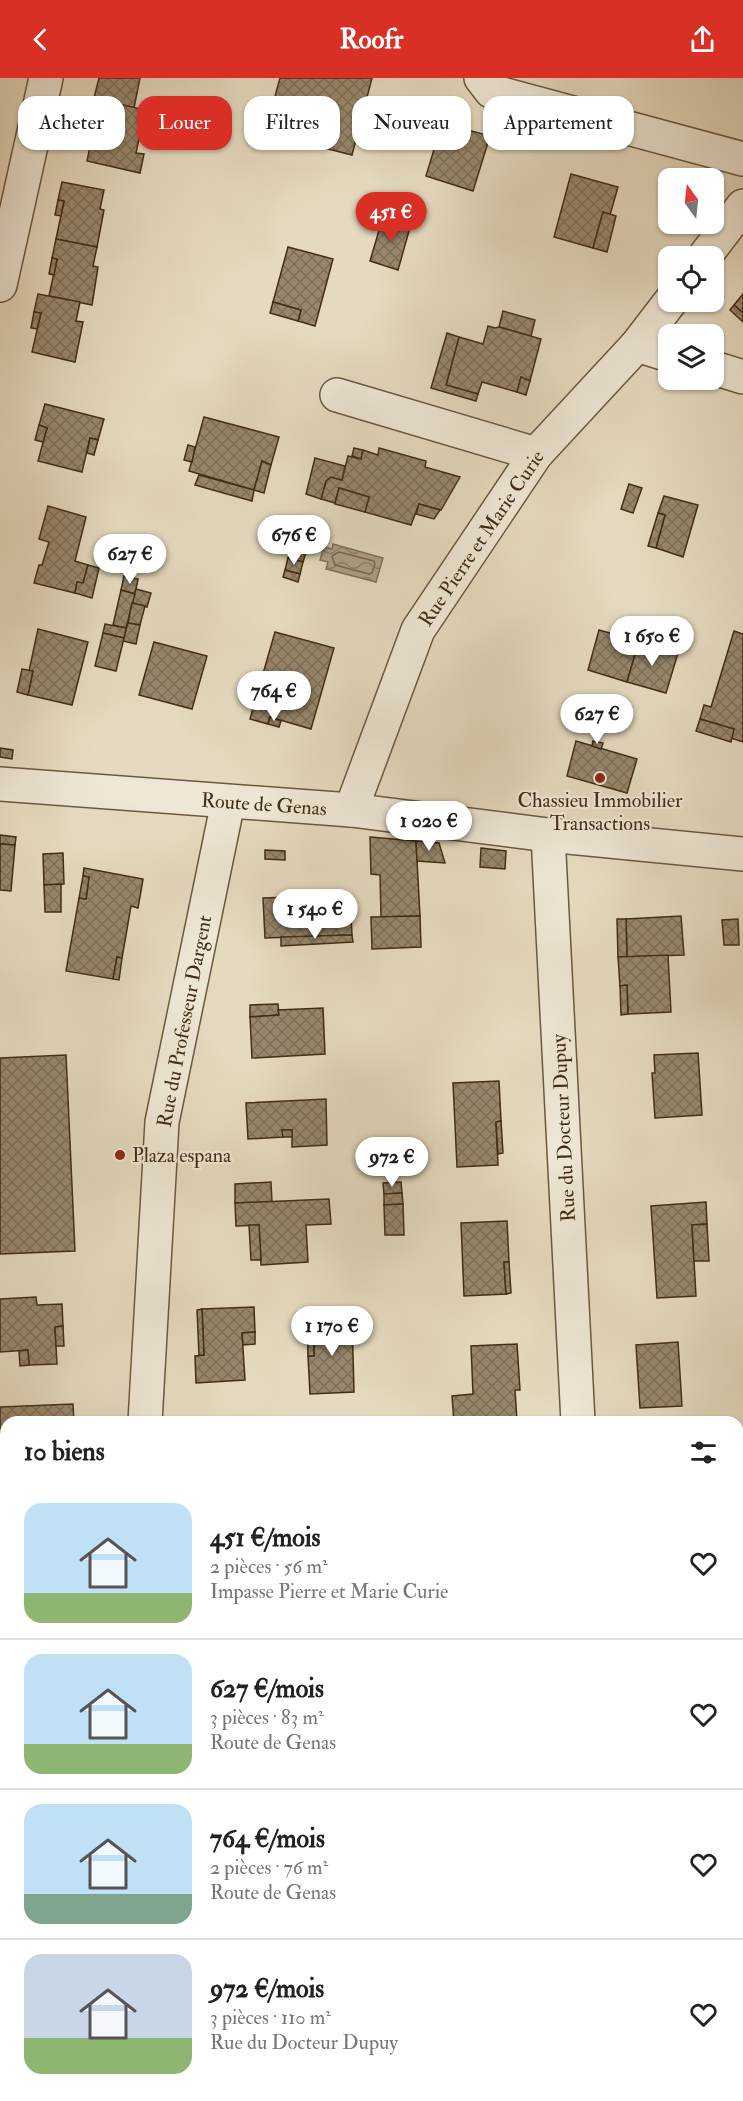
<!DOCTYPE html>
<html lang="fr">
<head>
<meta charset="utf-8">
<style>
  body { margin:0; font-family:"IM FELL Double Pica",serif; background:#f6f6f6; color:#222; height:100vh; display:flex; flex-direction:column; font-size:22px; white-space:nowrap }
  * { box-sizing:border-box; margin:0 }
  p { font-size:20px; color:#767676 }
  .icon { flex:none; width:33px; height:33px; fill:none; stroke:currentColor; stroke-width:2; stroke-linecap:round; stroke-linejoin:round }
  .map { position:relative; flex:1; overflow:hidden }
  .side { position:absolute; left:0px; top:1338px; width:744px; height:686px; display:flex; flex-direction:column; background:#fff; border-radius:18px 18px 0 0; box-shadow:0 2px 4px #0004 }
  .side>* { flex:none }
  .top-card { position:absolute; left:18px; top:18px; width:708px; height:54px; display:flex; gap:12px }
  .needle { width:39px; rotate:345deg }
  .controls { position:absolute; left:658px; top:90px; display:grid; gap:12px }
  .controls a { display:grid; place-items:center; width:66px; height:66px; border-radius:12px; background:#fff; box-shadow:0 2px 4px #0004; font-size:30px }
  .price { position:absolute; translate:-50% -51px; padding:0 14px; border-radius:21px; background:#fff; color:#222; font-size:20px; line-height:39px; filter:drop-shadow(0 2px 3px #0008) }
  .price::after { content:''; position:absolute; left:50%; top:36px; width:18px; height:14px; margin-left:-9px; background:inherit; clip-path:polygon(0 0,100% 0,50% 100%) }
  .price.on { background:#d93025; color:#fff }
  ul { padding:0; list-style:none }
  li { display:flex; align-items:center; gap:18px; height:150px; padding:0 24px }
  li+li { border-top:2px solid #e0e0e0 }
  li span { display:grid; place-items:center; flex:none; width:168px; height:120px; border-radius:18px; color:#555 }
  li>.icon { margin-inline-start:auto }
  span .icon { width:72px; height:72px; fill:#fffc; stroke-width:1 }
  li b { font-size:26px }
  h2 { display:flex; justify-content:space-between; align-items:center; height:72px; padding:0 24px; font-size:26px }
  .chip { padding:0 21px; border-radius:18px; background:#fff; box-shadow:0 2px 4px #0004; font-size:21px; line-height:54px }
  .chip.on { background:#d93025; color:#fff }
  header { display:flex; justify-content:space-between; align-items:center; height:78px; padding:0 24px; background:#d93025; color:#fff; font-size:27px; font-weight:700 }
  .map>svg:first-child { display:block }
  .water { fill:url(#water-waves); stroke:#837158; stroke-width:1.5 }
  .lines { fill:none; stroke-linecap:round; stroke-linejoin:round }
  .shore { stroke:#78664c; stroke-width:1.5 }
  .building { fill:url(#building-cross-hatch); stroke:#432d14; stroke-width:1.5 }
  .minor-casing { stroke:#6c583f; stroke-width:36 }
  .tertiary-casing { stroke:#6c583f; stroke-width:36 }
  .minor { stroke:#eee7d5; stroke-width:33 }
  .tertiary { stroke:#eee7d5; stroke-width:33 }
  .poi-dot { fill:#8f2418; stroke:#eee7d5; stroke-width:2 }
  .labels { text-anchor:middle; stroke-width:4.5; stroke-linejoin:round; paint-order:stroke }
  .street-label { font-size:20px; fill:#432d14; stroke:#eee7d5 }
  .poi-label { font-size:20px; fill:#432d14; stroke:#eee7d5 }
</style>
</head>
<body>
<header><svg class="icon" aria-label="back" viewBox="0 0 24 24"><path d="M15 5l-7 7 7 7"/></svg>Roofr<svg class="icon" aria-label="share" viewBox="0 0 24 24"><path d="M12 15V3M7 8l5-5 5 5M5 13v7h14v-7"/></svg></header>
<div class="map">
<svg width="743" height="2023" viewBox="0 0 743 2023">
  <defs>
    <pattern id="water-waves" width="16" height="10" patternUnits="userSpaceOnUse" patternTransform="scale(1.5)"><rect width="16" height="10" fill="#ae9f85"/><path d="M0 5q4-4 8 0t8 0" fill="none" stroke="#8f826c"/></pattern>
    <pattern id="building-cross-hatch" width="8" height="8" patternUnits="userSpaceOnUse" patternTransform="scale(1.5)"><rect width="8" height="8" fill="#97876d"/><path d="M0 0l8 8M0 8l8-8" fill="none" stroke="#7d6f58"/></pattern>
  </defs>
  <rect width="100%" height="100%" fill="#e5dabf"/>
  <filter id="stains"><feTurbulence type="fractalNoise" baseFrequency=".00333" numOctaves="4"/><feColorMatrix values="0 0 0 0 .2 0 0 0 0 .09 0 0 0 0 .02 0 0 0 .5 -.17"/></filter>
  <radialGradient id="worn" r=".72"><stop offset=".6" stop-color="#630" stop-opacity="0"/><stop offset="1" stop-color="#630" stop-opacity=".3"/></radialGradient>
  <path class="water" d="M333,466l50,14 -7,24 -50,-13 2,-7 -8,-2 4,-13 8,2z"/>
  <g class="lines">
    <path class="shore" d="M339,474l35,9 1,3 -3,9 -3,1 -34,-9 -3,-9z"/>
  </g>
  <g class="building">
    <path d="M99,0h41l-6,30 -40,-10z"/>
    <path d="M280,0h92l-20,77 -87,-22z"/>
    <path d="M89,19l56,13 -9,43 8,1 -4,19 -53,-12 5,-24 -11,-3z"/>
    <path d="M442,45l48,13 -17,55 -47,-15z"/>
    <path d="M81,56l11,3 -1,7 -12,-3z"/>
    <path d="M571,96l47,13 -8,28 -7,-3 -10,36 -39,-11z"/>
    <path d="M62,104l42,8 -4,19 4,1 -7,37 -41,-8 8,-38 -6,-1z"/>
    <path d="M58,122l6,1 -3,15 -6,-1z"/>
    <path d="M603,134l13,4 -9,36 -14,-4z"/>
    <path d="M383,139l28,7 -13,46 -28,-9z"/>
    <path d="M56,161l41,8 -4,19 5,1 -6,38 -43,-9 8,-37 -5,-1z"/>
    <path d="M288,169l45,12 -18,67 -17,-5 3,-11 -28,-8z"/>
    <path d="M52,180l5,1 -3,16 -5,-1z"/>
    <path d="M38,216l42,8 -4,19 7,1 -8,40 -43,-10 9,-39 -7,-1z"/>
    <path d="M743,216v19l-9,-8z"/>
    <path d="M273,224l28,8 -3,11 -28,-8z"/>
    <path d="M734,227l9,8v9l-13,-12z"/>
    <path d="M503,233l32,9 -4,16 -32,-9z"/>
    <path d="M34,234l7,1 -4,16 -6,-1z"/>
    <path d="M488,248l7,2 4,-1 42,12 -11,42 -9,-4 -4,15 -35,-10 -4,12 -32,-9 13,-48 24,7z"/>
    <path d="M447,255l12,4 -13,48 32,9 -2,7 -45,-13z"/>
    <path d="M521,299l9,4 -4,14 -9,-3z"/>
    <path d="M45,326l59,15 -6,21 -8,-2 -8,34 -44,-11 9,-33 -8,-3z"/>
    <path d="M204,339l75,20 -8,28 -9,-4 -8,29 -65,-19z"/>
    <path d="M39,347l8,3 -4,14 -8,-2z"/>
    <path d="M90,360l8,2 -4,15 -7,-2z"/>
    <path d="M188,367l7,2 -3,15 -8,-2z"/>
    <path d="M354,370l9,2 -2,9 -9,-3z"/>
    <path d="M379,370l47,13 -1,6 35,10 -19,33 -22,-6 -8,21 -46,-13 4,-15 -30,-9 -4,15 -14,-4 5,-18 5,-4 11,3 6,-24 13,3 2,-9 15,5z"/>
    <path d="M315,380l30,8 -3,14 -11,-3 -5,4 -5,18 -15,-5z"/>
    <path d="M262,383l9,4 -7,28 -10,-3z"/>
    <path d="M199,397l55,15 -2,11 -57,-16z"/>
    <path d="M629,406l13,4 -9,25 -12,-4z"/>
    <path d="M339,410l30,9 -4,15 -30,-8z"/>
    <path d="M664,418l34,9 -15,52 -27,-9 9,-33 -7,-2z"/>
    <path d="M419,426l21,6 -6,9 -18,-5z"/>
    <path d="M48,428l38,11 -11,44 13,4 -5,18 -6,-1 -2,11 -41,-10 5,-18h3l7,-23 -10,-3z"/>
    <path d="M658,435l7,2 -9,33 -8,-2z"/>
    <path d="M298,445l15,3 -3,13 -15,-5z"/>
    <path d="M295,456l15,5 -7,23 -15,-4z"/>
    <path d="M288,480l15,4 -3,12 -15,-4z"/>
    <path d="M88,487l11,3 -7,30 -17,-5 2,-11 6,1z"/>
    <path d="M285,492l15,4 -2,8 -15,-5z"/>
    <path d="M124,498l14,3 -3,15 -14,-4z"/>
    <path d="M136,511l15,4 -4,14 -15,-4z"/>
    <path d="M121,512l14,4 -9,34 -13,-3z"/>
    <path d="M132,525l13,3 -5,19 -12,-2z"/>
    <path d="M128,545l12,2 -4,19 -13,-3z"/>
    <path d="M105,546l21,4 -2,10 -21,-5z"/>
    <path d="M38,551l50,13 -16,63 -44,-10 5,-24h-4z"/>
    <path d="M599,552l40,11 -12,41 -39,-12z"/>
    <path d="M734,553l9,3v108l-12,-4 3,-9 -34,-10 4,-14 7,2z"/>
    <path d="M275,554l59,16 -23,81 -41,-12 -2,7 -18,-5z"/>
    <path d="M103,555l21,5 -8,33 -21,-5z"/>
    <path d="M639,563l39,12 -12,40 -39,-11z"/>
    <path d="M154,564l53,14 -15,53 -53,-14z"/>
    <path d="M22,591l11,2 -5,24 -11,-3z"/>
    <path d="M270,639l11,4 -2,6 -11,-3z"/>
    <path d="M700,641l34,10 -3,13 -35,-11z"/>
    <path d="M576,663l61,18 -10,34 -60,-17z"/>
    <path d="M593,663l10,2 -2,6 -9,-3z"/>
    <path d="M0,670l13,2 -1,9 -12,-2z"/>
    <path d="M0,757l16,2 -1,8 -15,-1z"/>
    <path d="M370,759l46,4 4,75 -39,1 -1,-42 -9,-1z"/>
    <path d="M416,763l23,2 6,20 -28,-2z"/>
    <path d="M0,766l15,1 -4,46 -11,-1z"/>
    <path d="M481,770l25,3 -1,18 -25,-2z"/>
    <path d="M265,772l20,1v9l-20,-1z"/>
    <path d="M63,775l1,31 -20,1 -1,-31z"/>
    <path d="M84,790l59,11 -5,29 -7,-2 -9,52 -5,-1 -4,22 -47,-8 13,-73 7,1 3,-22 -6,-1z"/>
    <path d="M83,798l6,1 -3,22 -7,-1z"/>
    <path d="M61,806v28h-16l-1,-27z"/>
    <path d="M350,817l2,40 -87,3 -2,-40z"/>
    <path d="M420,838l1,31 -49,2 -1,-32z"/>
    <path d="M681,838l3,39 -57,2 -1,-38z"/>
    <path d="M617,841h9l1,38h-9z"/>
    <path d="M738,841l1,26h-15l-2,-25z"/>
    <path d="M352,857l1,7 -72,4v-9z"/>
    <path d="M668,877l3,57 -43,2 -1,-29 -7,1 -2,-29z"/>
    <path d="M117,879l5,1 -3,22 -6,-1z"/>
    <path d="M627,907l1,29 -7,1 -1,-29z"/>
    <path d="M278,926l1,11 -29,2v-12z"/>
    <path d="M323,930l2,46 -73,4 -2,-41 29,-2 -1,-5z"/>
    <path d="M698,975l4,62 -47,3 -3,-45h3l-1,-18z"/>
    <path d="M66,977l9,196 -75,3v-196z"/>
    <path d="M499,1003l2,40 -5,1 2,43 -41,2 -4,-84z"/>
    <path d="M326,1021l1,46 -35,2v-17h-10l1,7 -35,2 -2,-36z"/>
    <path d="M501,1043l2,32 -5,1 -2,-32z"/>
    <path d="M282,1052h10v7h-9z"/>
    <path d="M271,1104l1,20 -37,1v-19z"/>
    <path d="M401,1104l1,11 -18,1 -1,-11z"/>
    <path d="M402,1115l1,11 -19,1v-11z"/>
    <path d="M329,1121l2,25 -25,1 2,37 -47,3 -2,-40 -23,1 -1,-23z"/>
    <path d="M706,1124l1,22 -15,1 4,71 -39,2 -6,-92z"/>
    <path d="M403,1126l1,31h-19l-1,-30z"/>
    <path d="M507,1143l2,41h-5l2,32 -42,2 -3,-73z"/>
    <path d="M707,1146l2,37h-15l-2,-36z"/>
    <path d="M249,1147h10l2,35h-10z"/>
    <path d="M504,1184h5l2,31 -5,1z"/>
    <path d="M36,1219l1,8 25,-1 1,22 -8,1 2,37 -28,1 -1,-15 -28,2v-53z"/>
    <path d="M254,1229l1,25 -13,1 3,47 -49,3 -1,-27 9,-1 -2,-46z"/>
    <path d="M202,1231l2,46h-5l-2,-45z"/>
    <path d="M352,1239l2,75 -44,2 -2,-38h6l-1,-37z"/>
    <path d="M307,1241h6l1,37h-6z"/>
    <path d="M63,1248l1,20h-8l-1,-19z"/>
    <path d="M255,1254v12l-12,1 -1,-12z"/>
    <path d="M678,1264l4,64 -42,2 -4,-63z"/>
    <path d="M517,1266l3,46h-5l2,31 -63,1 -2,-26 21,-2 -2,-48z"/>
    <path d="M28,1272l1,15 -9,1 -1,-15z"/>
    <path d="M73,1326l1,18h-68v42l-6,-2v-55z"/>
    <path d="M3,1437h3v54z"/>
    <rect x="738" y="1653" width="5" height="79"/>
    <path d="M6,1696v33h-6v-32z"/>
    <path d="M467,2018h58l1,5h-59z"/>
    <rect x="568" y="2018" width="98" height="5"/>
    <path d="M743,2018v5h-25v-3z"/>
  </g>
  <g class="lines">
    <defs>
      <g id="minor">
        <path d="M481,0l10,13 252,68"/>
        <path d="M705,178l38,-50"/>
        <path d="M0,207l46,-207"/>
        <path d="M637,267l32,10"/>
        <path d="M714,290l29,9"/>
        <path d="M337,317l199,59"/>
        <path d="M351,732l67,-180 118,-176 101,-109 33,-43"/>
        <path d="M548,757l30,587"/>
        <path d="M145,1344l17,-300 66,-320"/>
      </g>
      <path id="tertiary" d="M0,706l351,26 197,25 195,19"/>
    </defs>
    <use href="#minor" class="minor-casing"/>
    <use href="#tertiary" class="tertiary-casing"/>
    <use href="#minor" class="minor"/>
    <use href="#tertiary" class="tertiary"/>
  </g>
  <g class="poi-dot">
    <circle cx="600" cy="700" r="6"/>
    <circle cx="120" cy="1077" r="6"/>
  </g>
  <g class="labels">
    <g class="street-label">
      <text transform="translate(481 460) rotate(-56)" y="7">Rue Pierre et Marie Curie</text>
      <text transform="translate(264 726) rotate(4)" y="7">Route de Genas</text>
      <text transform="translate(184 943) rotate(-79)" y="7">Rue du Professeur Dargent</text>
      <text transform="translate(563 1050) rotate(-93)" y="7">Rue du Docteur Dupuy</text>
    </g>
    <g class="poi-label">
      <text x="600" y="729">Chassieu Immobilier<tspan x="600" dy="23">Transactions</tspan></text>
      <text x="132" y="1084" text-anchor="start">Plaza espana</text>
    </g>
  </g>
  <rect width="100%" height="100%" filter="url(#stains)"/>
  <rect width="100%" height="100%" fill="url(#worn)"/>
</svg>
<div class="controls">
<a><svg class="needle" viewBox="-14 -14 28 28"><path d="M0-13l5 13h-10z" fill="#e53935"/><path d="M0 13l5-13h-10z" fill="#767676"/></svg></a>
<a><svg class="icon" aria-label="locate" viewBox="0 0 24 24"><circle cx="12" cy="12" r="6"/><path d="M12 2v4M12 18v4M2 12h4M18 12h4"/></svg></a>
<a><svg class="icon" aria-label="layers" viewBox="0 0 24 24"><path d="M12 4l9 5-9 5-9-5zM3 14l9 5 9-5"/></svg></a>
</div>
<b class="price on" style="left:391px;top:165px">451 €</b>
<b class="price" style="left:294px;top:488px">676 €</b>
<b class="price" style="left:130px;top:507px">627 €</b>
<b class="price" style="left:652px;top:589px">1 650 €</b>
<b class="price" style="left:274px;top:644px">764 €</b>
<b class="price" style="left:597px;top:667px">627 €</b>
<b class="price" style="left:429px;top:774px">1 020 €</b>
<b class="price" style="left:315px;top:862px">1 540 €</b>
<b class="price" style="left:392px;top:1110px">972 €</b>
<b class="price" style="left:332px;top:1279px">1 170 €</b>
<div class="top-card">
<a class="chip">Acheter</a>
<a class="chip on">Louer</a>
<a class="chip">Filtres</a>
<a class="chip">Nouveau</a>
<a class="chip">Appartement</a>
</div>
<section class="side">
<h2>10 biens<svg class="icon" aria-label="filters" viewBox="0 0 24 24"><path d="M4 7h16M4 17h16"/><circle cx="9" cy="7" r="2"/><circle cx="15" cy="17" r="2"/></svg></h2>
<ul>
<li><span style="background:linear-gradient(#bfe0f5 75%,#8fb573 0)"><svg class="icon" aria-label="home" viewBox="0 0 24 24"><path d="M3 11l9-7 9 7M6 9v11h12V9"/></svg></span><div><b>451 €/mois</b><p>2 pièces · 56 m²</p><p>Impasse Pierre et Marie Curie</p></div><svg class="icon" aria-label="heart" viewBox="0 0 24 24"><path d="M12 20l-8-8c-3-5 5-10 8-4 3-6 11-1 8 4z"/></svg></li>
<li><span style="background:linear-gradient(#bfe0f5 75%,#8fb573 0)"><svg class="icon" aria-label="home" viewBox="0 0 24 24"><path d="M3 11l9-7 9 7M6 9v11h12V9"/></svg></span><div><b>627 €/mois</b><p>3 pièces · 83 m²</p><p>Route de Genas</p></div><svg class="icon" aria-label="heart" viewBox="0 0 24 24"><path d="M12 20l-8-8c-3-5 5-10 8-4 3-6 11-1 8 4z"/></svg></li>
<li><span style="background:linear-gradient(#bfe0f5 75%,#7fa58c 0)"><svg class="icon" aria-label="home" viewBox="0 0 24 24"><path d="M3 11l9-7 9 7M6 9v11h12V9"/></svg></span><div><b>764 €/mois</b><p>2 pièces · 76 m²</p><p>Route de Genas</p></div><svg class="icon" aria-label="heart" viewBox="0 0 24 24"><path d="M12 20l-8-8c-3-5 5-10 8-4 3-6 11-1 8 4z"/></svg></li>
<li><span style="background:linear-gradient(#c9d6e8 70%,#8fb573 0)"><svg class="icon" aria-label="home" viewBox="0 0 24 24"><path d="M3 11l9-7 9 7M6 9v11h12V9"/></svg></span><div><b>972 €/mois</b><p>3 pièces · 110 m²</p><p>Rue du Docteur Dupuy</p></div><svg class="icon" aria-label="heart" viewBox="0 0 24 24"><path d="M12 20l-8-8c-3-5 5-10 8-4 3-6 11-1 8 4z"/></svg></li>
</ul>
</section>
</div>
</body>
</html>
